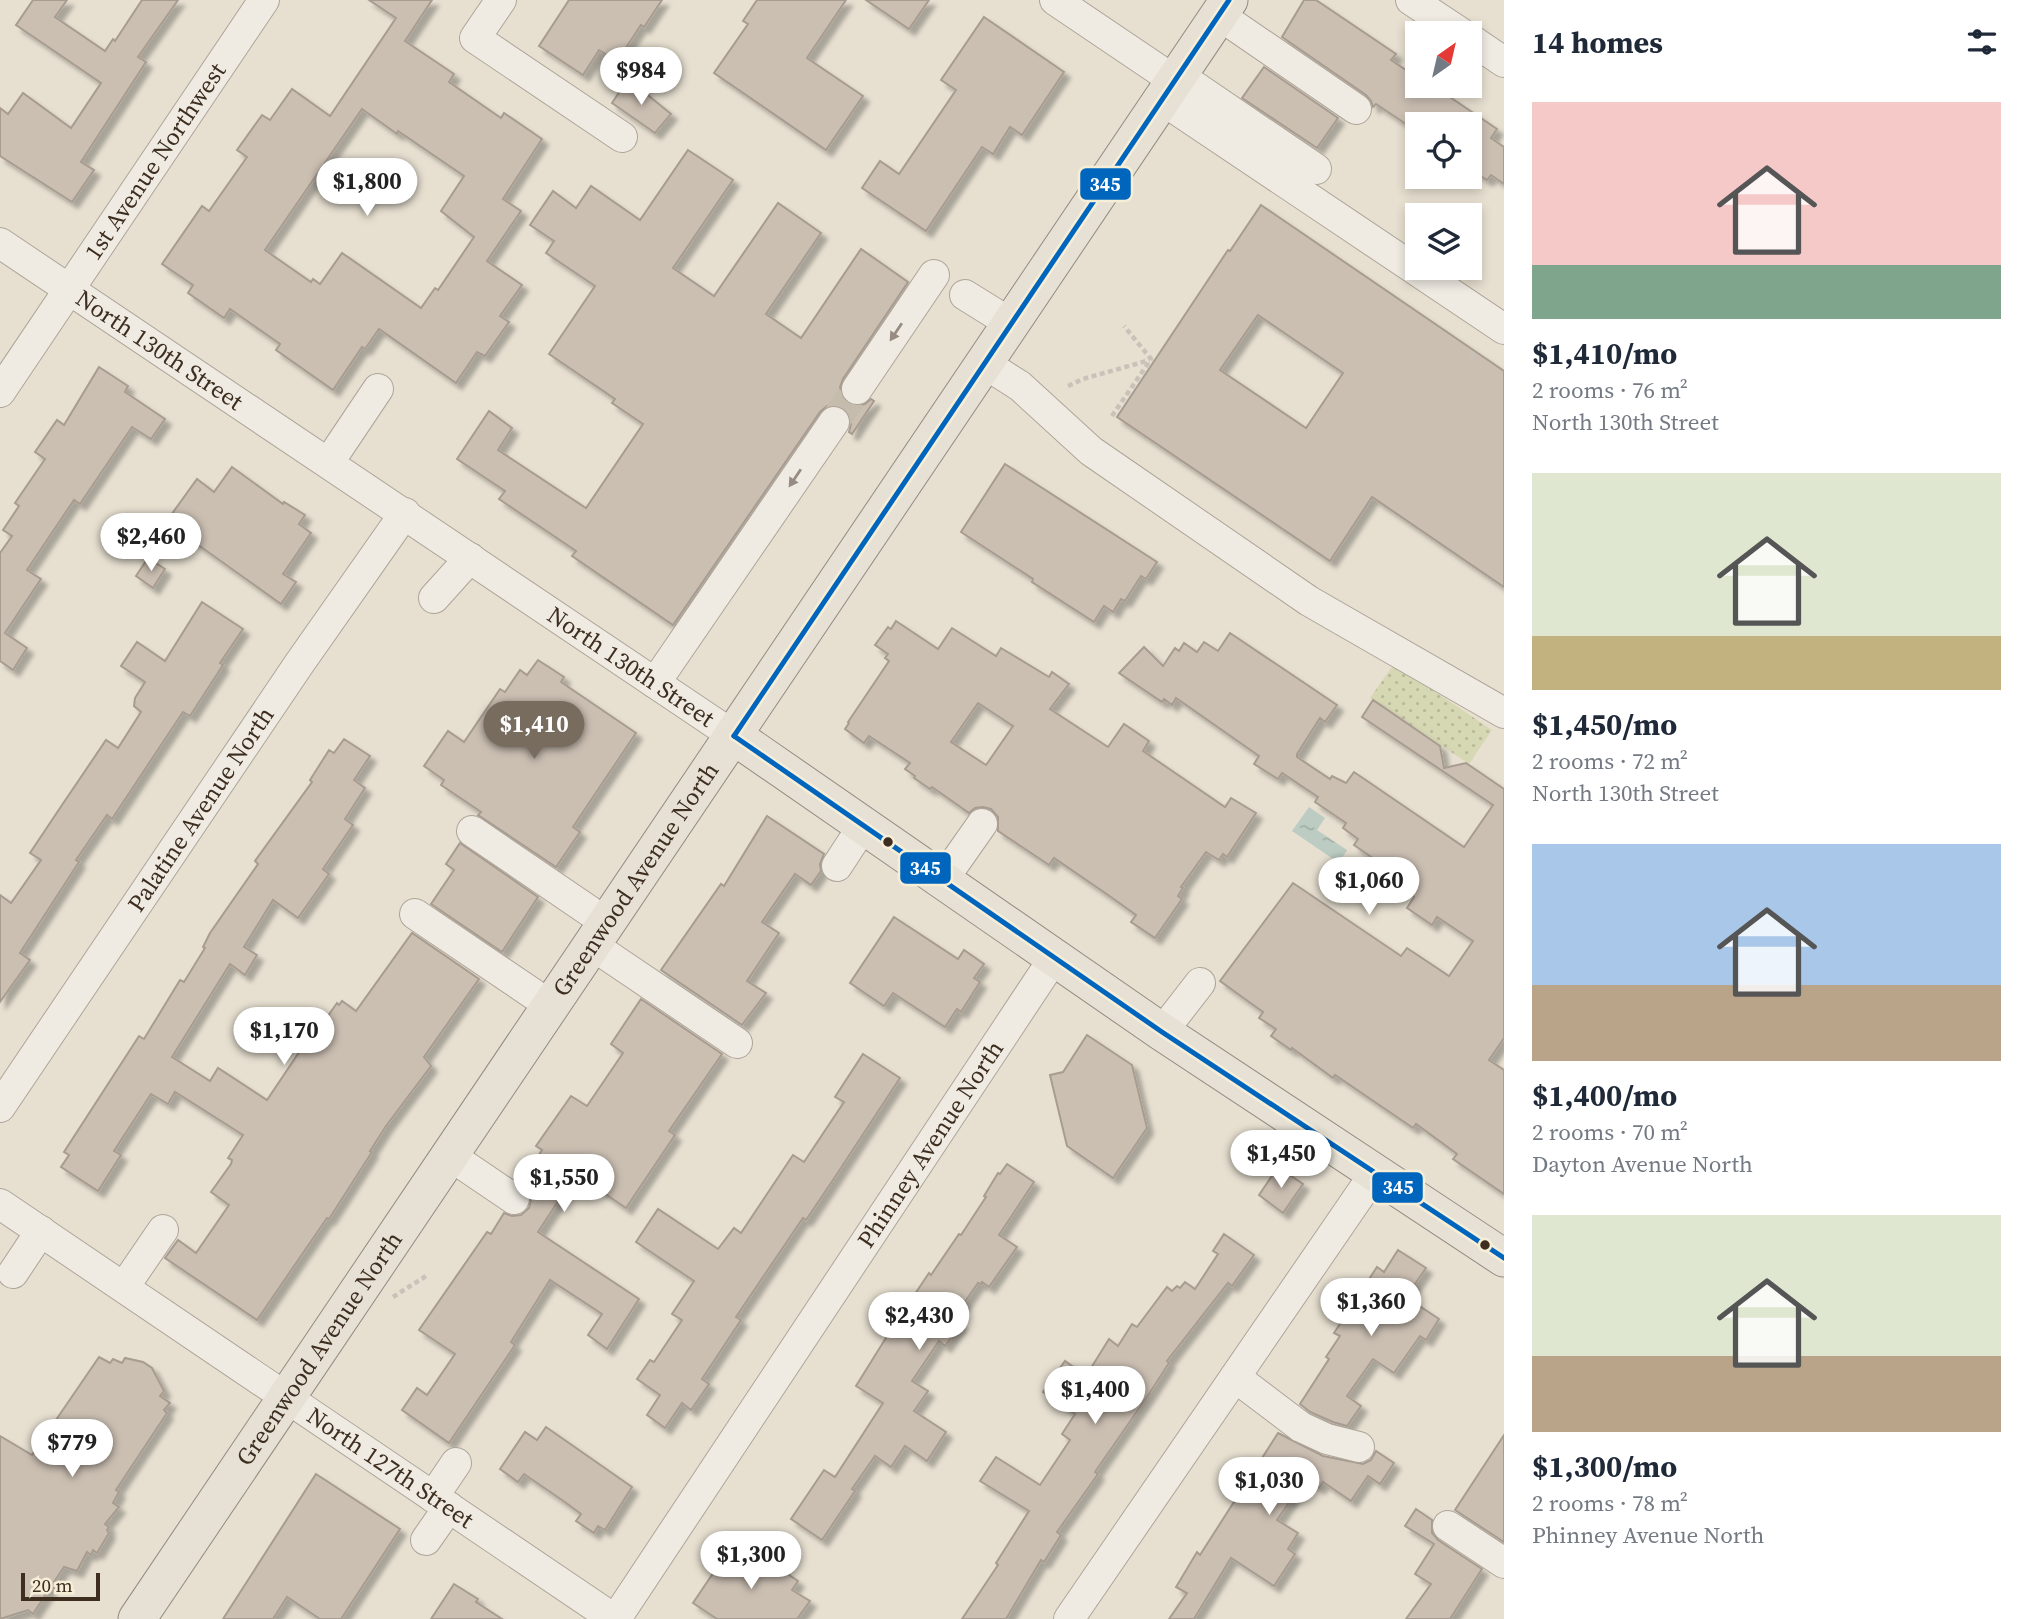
<!DOCTYPE html>
<html lang="en">
<head>
<meta charset="utf-8">
<style>
  body { margin:0; font-family:"Source Serif 4",serif; background:#f6f6f7; color:#1f2937; height:100vh; display:flex; flex-direction:column; font-size:26px; white-space:nowrap }
  * { box-sizing:border-box; margin:0 }
  p { font-size:23px; color:#747a83 }
  .icon { flex:none; width:38px; height:38px; fill:none; stroke:currentColor; stroke-width:2; stroke-linecap:round; stroke-linejoin:round }
  .map { position:relative; flex:1; overflow:hidden }
  .drawer { display:flex; flex-direction:column; background:#fff; width:525px }
  .drawer>* { flex:none }
  .needle { width:46px; rotate:34deg }
  .fabs { position:absolute; left:1405px; top:21px; display:grid; gap:14px }
  .fabs a { display:grid; place-items:center; width:77px; height:77px; border-radius:0px; background:#fff; box-shadow:0 4px 10px #0003; font-size:35px }
  .scale { position:absolute; left:21px; bottom:18px; width:79px; box-sizing:border-box; padding-left:7px; border:4px solid #3d2e20; border-top:0; font-size:19px; line-height:24px; white-space:nowrap; color:#3d2e20; -webkit-text-stroke:5px #f7eed8; paint-order:stroke }
  .price { position:absolute; translate:-50% -60px; padding:0 16px; border-radius:24px; background:#fff; color:#222; font-size:23px; line-height:46px; filter:drop-shadow(0 2px 4px #0008) }
  .price::after { content:''; position:absolute; left:50%; top:42px; width:21px; height:16px; margin-left:-10px; background:inherit; clip-path:polygon(0 0,100% 0,50% 100%) }
  .price.active { background:#786c5e; color:#fff }
  ul { padding:0; list-style:none }
  li { display:grid; align-content:center; gap:14px; height:371px; padding:0 28px }
  li span { display:grid; place-items:center; height:217px; border-radius:0px; color:#555 }
  li>.icon { margin-inline-start:auto }
  span .icon { width:126px; height:126px; fill:#fffc; stroke-width:1 }
  li b { font-size:30px }
  h2 { display:flex; justify-content:space-between; align-items:center; height:84px; padding:0 28px; font-size:30px }
  main { display:flex; flex:1; min-height:0 }
  .map>svg:first-child { display:block }
  .park { fill:url(#park-dots) }
  .water { fill:url(#water-ripples) }
  .building { fill:#cbbfb2; stroke:#a89c90; stroke-width:2; fill-rule:evenodd; filter:url(#shadow) }
  .lines { fill:none; stroke-linecap:round; stroke-linejoin:round }
  .minor-tunnel { stroke:#c5bcae; stroke-width:30; stroke-dasharray:30 15; stroke-linecap:butt }
  .minor-casing { stroke:#ada599; stroke-width:32 }
  .major-casing { stroke:#928b80; stroke-width:39 }
  .path { stroke:#c8c2b9; stroke-width:4.5; stroke-dasharray:5 3.5; stroke-linecap:butt }
  .minor { stroke:#efebe3; stroke-width:30 }
  .major { stroke:#e6e1d4; stroke-width:37 }
  .bus-1-casing { stroke:#f7eed8; stroke-width:10 }
  .bus-1 { stroke:#0065bd; stroke-width:5 }
  .oneway { fill:#968c82 }
  .bus-dot { fill:#3d2e20; stroke:#f7eed8; stroke-width:2.5 }
  .labels { text-anchor:middle; stroke-width:6; stroke-linejoin:round; paint-order:stroke }
  .street-label { font-size:24px; fill:#3d2e20; stroke:#f7eed8 }
  .line-badge { stroke:#f7eed8; stroke-width:2.5 }
  .badge-label { font-size:19px; text-anchor:middle; font-weight:bold; fill:#fff }
</style>
</head>
<body>
<main>
<div class="map">
<svg width="1504" height="1619" viewBox="0 0 1504 1619">
  <defs>
    <pattern id="park-dots" width="8" height="8" patternUnits="userSpaceOnUse" patternTransform="scale(1.75)"><rect width="8" height="8" fill="#d6d7b3"/><path d="M2 2h.1M6 6h.1" fill="none" stroke="#b9b99a" stroke-width="1.8" stroke-linecap="round"/></pattern>
    <pattern id="water-ripples" width="26" height="14" patternUnits="userSpaceOnUse" patternTransform="scale(1.75)"><rect width="26" height="14" fill="#bcccc2"/><path d="M2 4q2-2 4 0t4 0M15 11q2-2 4 0t4 0" fill="none" stroke="#a2b0a6"/></pattern>
    <filter id="shadow"><feDropShadow dx="6" dy="6" stdDeviation="2" flood-color="#0004"/></filter>
  </defs>
  <rect width="100%" height="100%" fill="#e7e0d1"/>
  <path class="park" d="M1394,664l98,66 -23,34 -99,-66z"/>
  <path class="water" d="M1309,807l16,11 -8,12 30,20 -8,13 -47,-32z"/>
  <g class="building">
    <path d="M33,0h34l-12,17 50,34 8,-12 2,2 27,-41h36l-40,57 8,5 -65,100 13,8 -22,32 -72,-46v-48l8,6 15,-21 48,35 30,-45 -85,-58z"/>
    <path d="M369,0h63l-27,41 49,33 -5,8 52,36 3,-5 38,26 -39,60 18,12 -34,50 35,24 -22,31 9,6 -24,34 -8,-4 -21,31 -77,-54 -14,20 -3,-2 -29,43 -57,-40 4,-6 -50,-35 -6,9 -36,-25 5,-8 -31,-21 40,-58 7,5 38,-54 -10,-7 25,-35 8,5 22,-31 38,27 66,-98zM362,109l35,25 1,-3 66,45 -23,35 33,26 -36,53 -3,-2 -14,20 -79,-55 -22,31 -7,-5 -2,3 -46,-32z"/>
    <path d="M569,0h93l-18,27 -3,-2 -24,36 -18,-11 -16,25 -44,-29z"/>
    <path d="M757,0h89l-39,58 56,38 -37,54 -112,-77 34,-49 -5,-3z"/>
    <path d="M866,0h63l-20,29z"/>
    <path d="M1304,0h12l80,54 -5,6 27,18v8h11l5,3 1,-2 62,42 -6,9 13,9v37l-13,-9 -4,5 -17,-11v-45h-64l-30,-20 -3,3 -2,-6 -5,-6 -84,-58z"/>
    <path d="M984,17l80,55 -42,63 -12,-8 -17,27 -11,-7 -56,84 -64,-43 18,-27 19,13 57,-84 -15,-10z"/>
    <path d="M1264,67l74,51 -21,30 -75,-50z"/>
    <path d="M628,79l43,35 -16,19 -43,-30z"/>
    <path d="M688,150l45,30 -60,88 41,28 64,-93 43,30 -55,81 35,24 60,-89 47,33 -65,97 -3,8 2,10 6,7 8,2 9,-2 6,-5 3,2 -22,33 -3,-2 2,-8 -1,-9 -7,-8 -8,-2 -8,1 -7,6 -147,213 -101,-69 4,-5 -77,-52 6,-8 -48,-32 32,-48 23,17 -14,22 88,58 57,-84 -31,-21 3,-4 -66,-45 46,-68 -49,-33 8,-12 -24,-16 23,-34 23,17 15,-22 49,34z"/>
    <path d="M1261,205l243,166v216l-132,-90 -42,64 -213,-144 111,-167 2,1zM1258,315l85,58 -37,55 -86,-58z"/>
    <path d="M99,367l29,19 -3,6 40,27 -14,20 -19,-12 -52,77 -6,-4 -47,70 14,9 -36,54 22,15 -14,22 -13,-9v-108l12,-17 -9,-6 16,-24 -4,-3 30,-44 -10,-7 22,-32 7,5z"/>
    <path d="M1005,464l152,98 -11,17 -5,-3 -16,25 -4,-2 -8,13 -9,-6 -10,16 -62,-40 1,-3 -72,-47z"/>
    <path d="M232,467l51,37 1,-2 21,13 -6,9 12,9 -28,41 13,8 -15,22 -115,-82 31,-43 17,13z"/>
    <path d="M148,558l17,11 -12,19 -17,-12z"/>
    <path d="M202,602l41,27 -23,34 3,2 -33,51 -7,-4 -71,107 -5,-4 -31,45 3,2 -59,91 10,7 -30,42v-107l11,8 30,-43 -11,-7 32,-48 44,-65 12,8 23,-36 -7,-6 1,-8 10,-16 -24,-16 16,-24 28,19z"/>
    <path d="M896,621l42,28 14,-21 44,28 5,-8 48,29 3,-5 17,12 -19,25 58,38 16,-23 25,17 -6,10 82,56 6,-9 25,15 -29,44 -4,-3 -4,6 -13,-8 -25,35 2,1 -5,8 4,3 -27,39 -24,-16 5,-7 -28,-20 -54,-37 -5,7 -51,-34v-14l-7,-8 -8,-2 -8,1 -6,5 -37,-26 -2,2 -16,-11 1,-2 -10,-7 5,-6 -41,-27 -5,7 -19,-14 4,-6 -1,-1 41,-61 -4,-3 3,-4 -13,-9 13,-18 3,2zM978,703l35,23 -27,39 -35,-23z"/>
    <path d="M1230,633l107,72 -12,17 -5,-4 -23,36v3l33,22 2,-3 14,7 8,-11 110,75 29,-42 -131,-88 11,-17 67,46 4,22 22,-5 38,26v249l-15,22 15,10v124l-51,-35 4,-5 -41,-30 -3,4 -78,-53 -2,3 -41,-30 -1,2 -20,-14 5,-7 -17,-11 4,-6 -43,-31 73,-98 108,73 6,-8 42,28 24,-35 -36,-24 -5,8 -25,-17 7,-11 -3,-2 5,-7 -62,-43 4,-6 -15,-11 3,-5 -31,-21 3,-5 -36,-24 -4,6 -24,-15 5,-8 -83,-58 -4,7 -8,-6 -2,3 -43,-29 25,-26 19,19 12,-18 4,3 5,-8 13,9 7,-10 14,9z"/>
    <path d="M538,660l26,17 -3,5 75,51 -63,94 7,5 -24,35 -78,-52 3,-3 -40,-27 3,-5 -20,-14 24,-35 16,11 36,-53 5,3 15,-22 7,5z"/>
    <path d="M344,739l26,17 -16,24 11,8 -20,31 8,6 -30,44 6,5 -31,44 -25,-18 -29,47 13,8 -12,20 -15,-11 -58,93 38,24 8,-13 49,32 55,-82 3,2 12,-17 2,2 3,-4 14,10 56,-78 67,46 -55,78 7,9 -45,60 -16,25 2,1 -43,67 -2,-1 -70,102 -92,-62 13,-18 18,13 33,-48 -18,-13 20,-28 1,-4 -4,-2 15,-23 -68,-43 -7,12 -17,-10 -37,57 7,4 -23,36 -37,-24 8,-12 -5,-3 75,-116 5,3 36,-59 4,2 21,-34 -2,-1 7,-14 48,-69 -3,-3 57,-79 -2,-2 19,-30 5,3z"/>
    <path d="M767,816l57,38 -4,10 1,7 -10,14 -16,-11 -33,48 17,11 -32,48 19,12 -24,32 -81,-55 60,-86 3,2z"/>
    <path d="M460,843l78,54 -36,55 -71,-48 23,-34 -8,-6z"/>
    <path d="M894,917l64,42 6,-9 20,14 -10,14 6,4 -19,30 -4,-3 -12,18 -52,-34 -9,13 -34,-23z"/>
    <path d="M641,999l81,55 -53,77 6,4 -49,73 -50,-34 -38,58 101,67 -32,50 -19,-14 14,-21 -52,-34 -39,62 4,3 -66,98 -47,-33 15,-22 10,7 28,-41 -36,-24 68,-98 4,2 13,-21 8,3 9,-1 8,-7 2,-8 -1,-8 -9,-9 21,-33 -6,-4 35,-50 16,10 36,-53 -12,-9z"/>
    <path d="M1087,1035l45,30 15,63 -34,50 -46,-32 -17,-71 13,-3z"/>
    <path d="M863,1054l37,24 -67,102 -27,40 -3,-2 -67,99 5,3 -39,59 7,5 -18,26 -9,-7 -17,25 -18,-13 13,-20 -23,-16 13,-19 4,2 28,-42 -10,-6 22,-33 -58,-39 22,-33 60,40 16,-21 7,5 52,-78 11,7 40,-60 -9,-5z"/>
    <path d="M1007,1164l27,18 -35,53 18,12 -28,40 -7,-5 -1,2 -3,-1 -25,36 8,5 -16,22 -6,-5 -27,40 16,10 -14,20 32,21 -19,29 -22,-15 -14,21 -16,-11 -23,33 3,2 -33,49 -31,-21 33,-49 11,7 48,-74 -27,-17 38,-61 35,-52 2,2 28,-41 2,1 25,-38 -2,-1 14,-23 2,1z"/>
    <path d="M1278,1167l25,17 -20,29 -24,-18z"/>
    <path d="M1224,1234l30,21 -22,31 -4,-3 -61,78 2,2 -22,34 -52,75 3,2 -41,58 4,3 -17,27 -3,-2 -35,59h-44l36,-54 -2,-2 33,-52 -49,-30 16,-24 44,28 30,-45 -8,-6 13,-20 -32,-22 22,-31 21,15 23,-37 9,7 14,-22 5,3 30,-40 5,4 5,-5 3,2 5,-6 10,7 23,-35 -5,-3z"/>
    <path d="M1398,1250l28,18 -20,29 33,22 -13,21 -6,-4 -26,37 -21,-14 -26,37 14,10 -14,20 -14,-4 -23,-10 -10,-8 29,-45 -3,-2 14,-21 -6,-3 43,-66 7,5z"/>
    <path d="M99,1357l11,6 3,-4 9,4 3,-5 18,4 9,6 12,23 -4,5 10,7 -6,7 3,3 -51,77 3,2 -6,11 6,4 -14,17 4,3 -2,3 2,3 -12,20 -4,-3 -2,5 -4,-3 -10,19 -13,-4 -31,47 -5,-4 -28,9v-183l32,19z"/>
    <path d="M546,1427l86,60 -27,43 -7,-4 -4,7 -18,-12 5,-7 -19,-14 -38,-26 -6,8 -18,-13 25,-37 12,8z"/>
    <path d="M1278,1433l45,23 40,8 8,-4 5,-9 18,12 -14,21 -12,-8 -17,25 -28,-19 -4,6 -14,-9 -28,41 21,13 -10,16 7,5 -21,32 -43,-28 -37,61h-25l18,-26 -11,-6 21,-35 3,3z"/>
    <path d="M1504,1435v107l-49,-32z"/>
    <path d="M316,1474l84,55 -59,90h-21l-33,-22 -14,22h-50z"/>
    <path d="M1416,1509l16,11v13l6,7 44,29 -32,50h-44l25,-35 -16,-10 19,-30 -29,-18z"/>
    <path d="M749,1548l49,33 -6,9 18,11 -13,18h-80l-24,-16 27,-40 4,3 7,-10 8,6z"/>
    <path d="M454,1584l24,15 -2,3 26,17h-71z"/>
  </g>
  <g class="lines">
    <path class="minor-tunnel" d="M834,422l23,-33"/>
    <defs>
      <g id="minor">
        <path d="M501,0l-26,38 147,99"/>
        <path d="M1055,0l120,81"/>
        <path d="M1411,0l50,33"/>
        <path d="M1219,15l137,94"/>
        <path d="M1470,39l34,23"/>
        <path d="M1178,75l138,94"/>
        <path d="M1161,99l343,230"/>
        <path id="s1" d="M0,243l734,493"/>
        <path d="M965,295l45,28"/>
        <path d="M984,363l36,23 71,65 218,150 195,112"/>
        <path d="M857,389l77,-114"/>
        <path id="s2" d="M0,392l264,-392"/>
        <path d="M329,462l49,-73"/>
        <path d="M434,598l36,-40"/>
        <path d="M655,683l179,-261"/>
        <path d="M472,831l135,92"/>
        <path d="M837,866l26,-40"/>
        <path d="M942,881l40,-57"/>
        <path d="M415,914l136,92"/>
        <path d="M592,945l145,98"/>
        <path d="M1162,1032l38,-49"/>
        <path id="s3" d="M0,1107l299,-443 106,-151"/>
        <path d="M449,1155l65,44"/>
        <path id="s4" d="M0,1204l605,409"/>
        <path d="M13,1273l28,-42"/>
        <path d="M124,1287l39,-57"/>
        <path d="M1235,1377l66,50 26,12 32,8"/>
        <path d="M433,1497l23,-34"/>
        <path d="M1448,1526l56,37"/>
        <path d="M426,1540l23,-33"/>
        <path id="s5" d="M621,1611l433,-653"/>
        <path d="M1069,1619l306,-446"/>
      </g>
      <g id="major">
        <path d="M734,736l428,296 342,226"/>
        <path id="s6" d="M137,1619l1092,-1619"/>
      </g>
    </defs>
    <use href="#minor" class="minor-casing"/>
    <use href="#major" class="major-casing"/>
    <g class="path">
      <path d="M1471,357l3,-4"/>
      <path d="M1068,386l15,-7 67,-19"/>
      <path d="M1112,416l39,-57 -27,-33"/>
      <path d="M393,1297l33,-21"/>
    </g>
    <use href="#minor" class="minor"/>
    <use href="#major" class="major"/>
    <defs>
      <g id="bus-1">
        <path d="M734,736l428,296 342,226"/>
        <path d="M734,736l495,-736"/>
      </g>
    </defs>
    <use href="#bus-1" class="bus-1-casing"/>
    <use href="#bus-1" class="bus-1"/>
  </g>
  <defs><path id="oneway-solid" d="M-6-.8H1V-3.2L6.5 0L1 3.2V.8H-6Z" transform="scale(1.75)"/></defs>
  <g class="oneway">
    <use href="#oneway-solid" transform="translate(896 332) rotate(124)"/>
    <use href="#oneway-solid" transform="translate(795 478) rotate(124)"/>
  </g>
  <g class="bus-dot">
    <circle cx="888" cy="842" r="6"/>
    <circle cx="1485" cy="1245" r="6"/>
  </g>
  <g class="labels">
    <g class="street-label">
      <text dy="8" stroke="none"><textPath href="#s2" startOffset="278">1st Avenue Northwest</textPath></text>
      <text dy="8" stroke="none"><textPath href="#s1" startOffset="192">North 130th Street</textPath></text>
      <text dy="8" stroke="none"><textPath href="#s1" startOffset="760">North 130th Street</textPath></text>
      <text dy="8" stroke="none"><textPath href="#s3" startOffset="359">Palatine Avenue North</textPath></text>
      <text dy="8" stroke="none"><textPath href="#s6" startOffset="892">Greenwood Avenue North</textPath></text>
      <text dy="8" stroke="none"><textPath href="#s5" startOffset="560">Phinney Avenue North</textPath></text>
      <text dy="8" stroke="none"><textPath href="#s6" startOffset="326">Greenwood Avenue North</textPath></text>
      <text dy="8" stroke="none"><textPath href="#s4" startOffset="471">North 127th Street</textPath></text>
    </g>
  </g>
  <g class="line-badge">
    <rect x="1079" y="167" width="53" height="34" rx="7" fill="#0065bd"/>
    <rect x="899" y="851" width="53" height="34" rx="7" fill="#0065bd"/>
    <rect x="1371" y="1171" width="53" height="33" rx="7" fill="#0065bd"/>
  </g>
  <g class="badge-label">
    <text x="1105" y="191">345</text>
    <text x="925" y="875">345</text>
    <text x="1398" y="1194">345</text>
  </g>
</svg>
<div class="fabs">
<a><svg class="needle" viewBox="-14 -14 28 28"><path d="M0-13l5 13h-10z" fill="#e53935"/><path d="M0 13l5-13h-10z" fill="#747a83"/></svg></a>
<a><svg class="icon" aria-label="locate" viewBox="0 0 24 24"><circle cx="12" cy="12" r="6"/><path d="M12 2v4M12 18v4M2 12h4M18 12h4"/></svg></a>
<a><svg class="icon" aria-label="layers" viewBox="0 0 24 24"><path d="M12 4l9 5-9 5-9-5zM3 14l9 5 9-5"/></svg></a>
</div>
<div class="scale">20 m</div>
<b class="price" style="left:641px;top:107px">$984</b>
<b class="price" style="left:367px;top:218px">$1,800</b>
<b class="price" style="left:151px;top:573px">$2,460</b>
<b class="price active" style="left:534px;top:761px">$1,410</b>
<b class="price" style="left:1369px;top:917px">$1,060</b>
<b class="price" style="left:284px;top:1067px">$1,170</b>
<b class="price" style="left:1281px;top:1190px">$1,450</b>
<b class="price" style="left:564px;top:1214px">$1,550</b>
<b class="price" style="left:1371px;top:1338px">$1,360</b>
<b class="price" style="left:919px;top:1352px">$2,430</b>
<b class="price" style="left:1095px;top:1426px">$1,400</b>
<b class="price" style="left:72px;top:1479px">$779</b>
<b class="price" style="left:1269px;top:1517px">$1,030</b>
<b class="price" style="left:751px;top:1591px">$1,300</b>
</div>
<section class="drawer">
<h2>14 homes<svg class="icon" aria-label="filters" viewBox="0 0 24 24"><path d="M4 7h16M4 17h16"/><circle cx="9" cy="7" r="2"/><circle cx="15" cy="17" r="2"/></svg></h2>
<ul>
<li><span style="background:linear-gradient(#f6c9c9 75%,#7fa58c 0)"><svg class="icon" aria-label="home" viewBox="0 0 24 24"><path d="M3 11l9-7 9 7M6 9v11h12V9"/></svg></span><div><b>$1,410/mo</b><p>2 rooms · 76 m²</p><p>North 130th Street</p></div></li>
<li><span style="background:linear-gradient(#dfe7d0 75%,#c2b280 0)"><svg class="icon" aria-label="home" viewBox="0 0 24 24"><path d="M3 11l9-7 9 7M6 9v11h12V9"/></svg></span><div><b>$1,450/mo</b><p>2 rooms · 72 m²</p><p>North 130th Street</p></div></li>
<li><span style="background:linear-gradient(#a9c7e8 65%,#b9a48a 0)"><svg class="icon" aria-label="home" viewBox="0 0 24 24"><path d="M3 11l9-7 9 7M6 9v11h12V9"/></svg></span><div><b>$1,400/mo</b><p>2 rooms · 70 m²</p><p>Dayton Avenue North</p></div></li>
<li><span style="background:linear-gradient(#dfe7d0 65%,#b9a48a 0)"><svg class="icon" aria-label="home" viewBox="0 0 24 24"><path d="M3 11l9-7 9 7M6 9v11h12V9"/></svg></span><div><b>$1,300/mo</b><p>2 rooms · 78 m²</p><p>Phinney Avenue North</p></div></li>
</ul>
</section>
</main>
</body>
</html>
